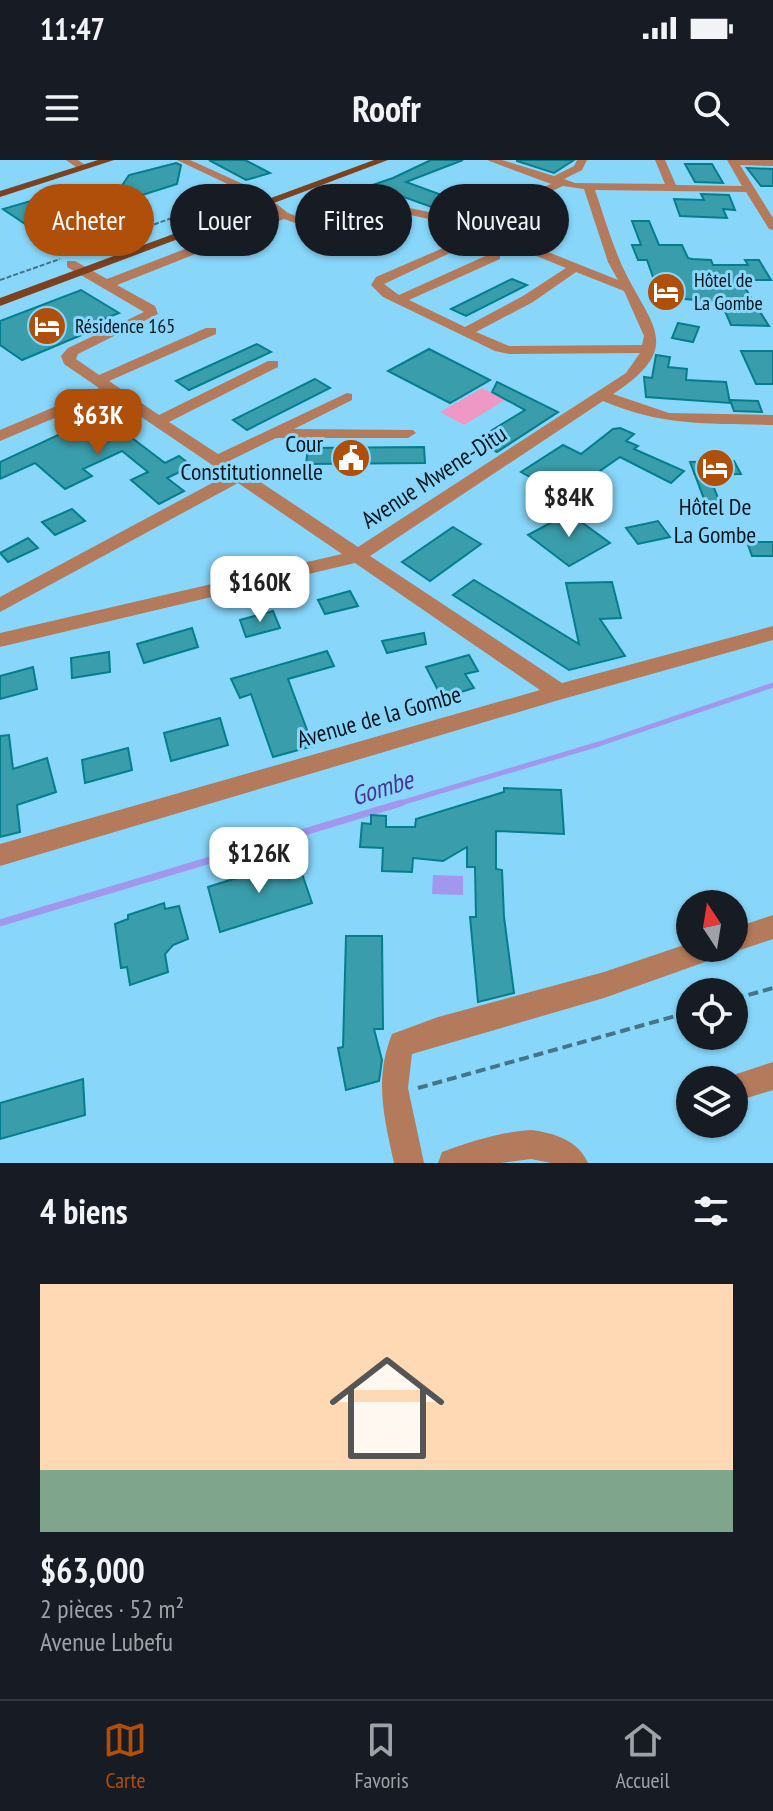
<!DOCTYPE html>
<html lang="fr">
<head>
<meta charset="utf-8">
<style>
  body { margin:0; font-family:"PT Sans Narrow",sans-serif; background:#20242c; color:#f1f3f6; height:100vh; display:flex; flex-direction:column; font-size:30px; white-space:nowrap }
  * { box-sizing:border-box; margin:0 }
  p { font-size:26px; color:#9ea1a6 }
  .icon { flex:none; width:44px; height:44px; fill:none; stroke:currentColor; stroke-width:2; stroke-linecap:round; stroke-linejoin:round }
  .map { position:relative; height:1003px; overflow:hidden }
  .side { display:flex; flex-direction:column; background:#171b24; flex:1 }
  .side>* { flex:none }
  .guide { position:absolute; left:24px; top:24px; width:726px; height:72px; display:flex; gap:16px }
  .needle { width:52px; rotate:348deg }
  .tools { position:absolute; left:676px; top:730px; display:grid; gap:16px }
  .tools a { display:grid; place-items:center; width:72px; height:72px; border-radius:50%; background:#171b24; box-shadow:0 2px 6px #0004; font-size:40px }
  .price { position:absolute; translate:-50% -68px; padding:0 18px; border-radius:16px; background:#fff; color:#222; font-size:26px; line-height:52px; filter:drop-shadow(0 2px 4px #0008) }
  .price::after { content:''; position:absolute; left:50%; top:48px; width:24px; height:18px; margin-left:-12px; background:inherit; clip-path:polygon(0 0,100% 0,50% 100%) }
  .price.current { background:#b04f0a; color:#fff }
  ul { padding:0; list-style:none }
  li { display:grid; align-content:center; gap:16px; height:424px; padding:0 40px }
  li span { display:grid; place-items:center; height:248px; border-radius:0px; color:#555 }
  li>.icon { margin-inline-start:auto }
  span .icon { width:144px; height:144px; fill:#fffc; stroke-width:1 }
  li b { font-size:34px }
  h2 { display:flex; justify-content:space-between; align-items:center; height:96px; padding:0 40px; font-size:34px }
  .pill { padding:0 28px; border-radius:36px; background:#171b24; box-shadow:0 2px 6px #0004; font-size:28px; line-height:72px }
  .pill.current { background:#b04f0a; color:#fff }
  .status { display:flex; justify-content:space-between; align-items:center; height:56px; padding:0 40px; background:#171b24; direction:ltr }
  .status svg { height:22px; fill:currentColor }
  header { display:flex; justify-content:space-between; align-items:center; height:104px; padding:0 40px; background:#171b24; font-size:36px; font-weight:700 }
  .tab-bar { display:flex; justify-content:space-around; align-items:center; height:112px; border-top:2px solid #363941; background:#171b24; font-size:22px; color:#9ea1a6 }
  .tab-bar a { display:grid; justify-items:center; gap:4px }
  .tab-bar .current { color:#b04f0a }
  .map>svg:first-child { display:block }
  .green { fill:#ef98c5 }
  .water { fill:#a197ee }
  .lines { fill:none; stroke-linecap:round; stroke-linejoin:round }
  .stream-far1 { stroke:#a197ee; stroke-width:5 }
  .stream { stroke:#a197ee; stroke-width:7 }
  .building { fill:#3a9dab; stroke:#047e8c; stroke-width:2 }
  .path-far1 { stroke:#43748a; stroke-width:2; stroke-dasharray:5 2; stroke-linecap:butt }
  .path { stroke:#43748a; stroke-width:4; stroke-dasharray:10 5; stroke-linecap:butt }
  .minor { fill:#b37a5c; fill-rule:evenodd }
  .major { fill:#7c411f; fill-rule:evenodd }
  .labels { text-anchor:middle; stroke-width:6; stroke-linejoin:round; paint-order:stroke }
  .far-poi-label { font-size:20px; fill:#00141d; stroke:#88d7fb; text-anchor:start }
  .poi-label { font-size:24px; fill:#00141d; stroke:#88d7fb; text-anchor:end }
  .street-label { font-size:24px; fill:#00141d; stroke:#88d7fb }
  .water-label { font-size:26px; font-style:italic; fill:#493297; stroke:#88d7fb }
</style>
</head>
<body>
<div class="status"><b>11:47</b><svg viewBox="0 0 49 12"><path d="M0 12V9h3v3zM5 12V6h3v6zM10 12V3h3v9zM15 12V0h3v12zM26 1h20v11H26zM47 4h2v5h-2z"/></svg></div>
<header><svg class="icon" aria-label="menu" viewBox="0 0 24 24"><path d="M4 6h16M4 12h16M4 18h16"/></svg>Roofr<svg class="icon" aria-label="search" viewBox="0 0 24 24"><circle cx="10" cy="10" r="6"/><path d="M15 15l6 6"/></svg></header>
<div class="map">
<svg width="773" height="1003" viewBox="0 0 773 1003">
  <rect width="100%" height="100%" fill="#88d7fb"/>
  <path class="green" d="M482,228l23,12 -41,25 -24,-13z"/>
  <path class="water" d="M433,715l30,1v19l-31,-1z"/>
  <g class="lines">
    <path class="stream-far1" d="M394,645l205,-61 174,-59"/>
    <path class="stream" d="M0,763l401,-120"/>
  </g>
  <g class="building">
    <path d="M209,0h36l25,13 -24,7z"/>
    <path d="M431,0h32l-57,22 63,23 -21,8 -55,-20 -10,4 -6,-3 -46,18 -17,-7 79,-27z"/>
    <path d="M574,0l-20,13 -37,-12v-1z"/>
    <path d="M176,3l5,2 -4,19 -41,13 -10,1 -9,-5 12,-18z"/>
    <path d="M685,4h27l11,19 -28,-1z"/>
    <path d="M747,8l26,1v17h-12z"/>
    <path d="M701,34l28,1 6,15 -12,-1 4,9 -47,-2 -6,-17 30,1z"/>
    <path d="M34,40l55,34 -33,11 -53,-36z"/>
    <path d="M632,61h17l10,24h23l6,13 4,1 19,1 2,5h35l-3,-5h14l12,20h-31l29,46 -38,-1 -10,-23 -61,-5 -13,-37h-9l-6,-15h9z"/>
    <path d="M512,119l15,6 -61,31 -15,-7z"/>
    <path d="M81,130l38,23 -28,11 7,4 -76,32 -22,-15v-24z"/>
    <path d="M678,163l21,4 -6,15 -21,-4z"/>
    <path d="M257,184l14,8 -82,38 -13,-9z"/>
    <path d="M429,189l61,31 -40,23 -62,-32z"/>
    <path d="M741,191h32v33h-17z"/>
    <path d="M656,195l14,2 -2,10 19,2 -1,11 40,2 4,21 -84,-6 -2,-20 8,1z"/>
    <path d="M315,219l15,9 -83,42 -14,-10z"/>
    <path d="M497,222l61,30 -61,40 -21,-12 49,-30 -33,-18z"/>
    <path d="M730,240l28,1 4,11 -28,-1z"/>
    <path d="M114,249l14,9 -13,7 50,38 14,-7 13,10 -25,12 17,13 -25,13 -28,-24 17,-8 -26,-21 -39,18 9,7 -27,13 -30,-26 -35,16v-17z"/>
    <path d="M620,268l14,6 -8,7 12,5 -4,3 50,22 -13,12 -51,-26 -56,39 -43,-24 42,-27 18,9 32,-25z"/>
    <path d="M424,287l1,16 -119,1 2,-16z"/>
    <path d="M734,301l7,13 -46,1 -5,-13z"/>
    <path d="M695,315l17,8 13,32h-15z"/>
    <path d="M72,349l13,12 -30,14 -13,-13z"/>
    <path d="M569,353l41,30 -41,23 -41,-31z"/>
    <path d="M658,361l12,16 -32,7 -12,-16z"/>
    <path d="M453,367l28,17 -51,37 -28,-19z"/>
    <path d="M28,378l10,10 -30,14 -8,-9z"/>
    <path d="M747,382h26v14h-21z"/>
    <path d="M474,420l105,64 -13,-61 46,-1 9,36 -21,1 25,37 -56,14 -116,-75z"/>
    <path d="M350,431l8,15 -33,8 -7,-14z"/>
    <path d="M273,451l7,17 -34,9 -6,-17z"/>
    <path d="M192,468l6,19 -54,16 -7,-19z"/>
    <path d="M424,473l2,11 -39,9 -5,-12z"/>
    <path d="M327,491l7,15 -46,13 25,67 -40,11 -22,-63 -11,4 -9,-19z"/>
    <path d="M109,492l1,20 -38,6 -1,-20z"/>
    <path d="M469,495l9,16 -13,3 9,14 -32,10 -16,-31z"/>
    <path d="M33,507l4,22 -37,10v-23z"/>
    <path d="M220,558l8,27 -57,16 -7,-28z"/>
    <path d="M9,575l4,34 34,-11 9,34 -39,13 3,27 -20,5v-101z"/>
    <path d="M128,588l4,22 -47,13 -3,-23z"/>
    <path d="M504,628l57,2 3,44 -68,-3v38l6,1 2,47 10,76 -36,9 -8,-85h6l-1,-50h-8v-20l-24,14 -30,-3 -1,14 -30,-1 1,-23 -23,-1 2,-24 9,1v-9l15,1v11h29l1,-8 88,-27z"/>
    <path d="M297,699l15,44 -92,29 -12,-45z"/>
    <path d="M164,743l1,6 14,-3 9,33 -15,6 -8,9 3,18 -38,13 -3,-18 -6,1 -6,-44 13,-5v-4z"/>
    <path d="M346,776h36l1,93h-9l8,31 -3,21 -33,9 -8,-42 5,-1z"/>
    <path d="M83,919l2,36 -85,24v-36z"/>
  </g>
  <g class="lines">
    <g class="path-far1">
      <path d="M75,93l158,-57"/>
      <path d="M0,120l60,-21"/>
    </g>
    <g class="path">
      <path d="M734,839l39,-11"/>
      <path d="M418,928l272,-76"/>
    </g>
    <g class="minor">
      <path d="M66,0h12l11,8 -9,2z"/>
      <path d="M177,0h13l73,33 25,20 45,16 72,-22 62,13 84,-36 -64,-24h15l52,16 20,-10 3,-6h10l-5,10 -18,9 11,4 90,1 -10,-24h10l11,25 66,1 -15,-26h46v6l-33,-1 33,53v12l-4,-1 -23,-37 -151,-2c8,23 15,48 25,71 27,63 69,83 -7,133l56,19 104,2v10c-64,-2 -109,2 -170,-24l-233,155 192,127 211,-57v14l-214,60 -559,166v-22l540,-154 -185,-127 -355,84v-14l342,-79 -104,-71 -238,129v-15l227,-122 -118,-80 -109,46v-11l99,-42 -35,-24 -3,-8 7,-8 76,-36 -77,-45v-6h8l32,18 169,-65 -21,-17zM563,26l21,3 24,73 10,18 -140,-56zM406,54l59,13 101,41 -43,28 -58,31 -56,-27 91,-41v-6h-8l-93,42 -15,-11 83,-39 -10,-3 -81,35 -5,8 12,12 112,54 14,3 131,-1 -14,20 -268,174 -129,-86 47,-23h132l8,-5 -3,-3 -119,-1 58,-29v-6l-5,-1 -129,61 -49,-32 109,-55v-6h-10l-109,54 -50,-34 107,-47v-6h-10l-107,47 -23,-16 2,-5 80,-40 -3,-8 -38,-21 167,-66 48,17 16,-2zM576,112l48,19 20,45 -2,9 -133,1 -33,-14 57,-30z"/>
      <path d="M773,755v24l-39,13 -9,-3 9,-1v-20z"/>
      <path d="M690,783v5h33l-4,9 -115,41 -192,56 -4,34 16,75h-30c-10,-46 -20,-84 -2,-129l46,-17 166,-45z"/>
      <path d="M773,902v28l-39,12v-22l-10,-2z"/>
      <path d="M531,970c23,3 47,10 57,33h-37l-20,-4 -30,4h-63l4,-11c29,-11 59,-20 89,-22z"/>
    </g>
    <g class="major">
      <path d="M98,0h16l-114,37v-6z"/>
      <path d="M374,0h14l-388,146v-8z"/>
    </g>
  </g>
  <defs>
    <symbol id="hotel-disc" viewBox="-11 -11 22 22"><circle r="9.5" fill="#b04f0a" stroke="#88d7fb"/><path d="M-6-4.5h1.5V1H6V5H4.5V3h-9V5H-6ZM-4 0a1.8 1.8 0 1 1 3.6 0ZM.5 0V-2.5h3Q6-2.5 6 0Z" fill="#fff"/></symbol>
    <symbol id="civic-disc" viewBox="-11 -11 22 22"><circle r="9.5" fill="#b04f0a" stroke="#88d7fb"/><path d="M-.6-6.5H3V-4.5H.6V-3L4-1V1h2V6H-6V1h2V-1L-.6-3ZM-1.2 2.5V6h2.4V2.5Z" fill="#fff"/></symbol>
  </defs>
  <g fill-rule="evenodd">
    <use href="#hotel-disc" x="644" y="110" width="44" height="44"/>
    <use href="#hotel-disc" x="25" y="144" width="44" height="44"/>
    <use href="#civic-disc" x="329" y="276" width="44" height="44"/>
    <use href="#hotel-disc" x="693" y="286" width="44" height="44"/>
  </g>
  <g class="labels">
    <g class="far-poi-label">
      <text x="694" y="127">Hôtel de<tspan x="694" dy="23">La Gombe</tspan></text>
      <text x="75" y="173">Résidence 165</text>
    </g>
    <g class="poi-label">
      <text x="323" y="292">Cour<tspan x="323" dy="28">Constitutionnelle</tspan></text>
      <text x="715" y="355" text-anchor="middle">Hôtel De<tspan x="715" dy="28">La Gombe</tspan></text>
    </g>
    <g class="street-label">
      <text transform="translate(434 317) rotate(-33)" y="8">Avenue Mwene-Ditu</text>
      <text transform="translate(379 557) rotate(-16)" y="8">Avenue de la Gombe</text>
    </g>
    <g class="water-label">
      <text transform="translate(382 628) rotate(-17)" y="9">Gombe</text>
    </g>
  </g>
</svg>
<div class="tools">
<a><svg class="needle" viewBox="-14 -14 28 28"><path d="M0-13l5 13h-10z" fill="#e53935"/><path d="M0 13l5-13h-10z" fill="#9ea1a6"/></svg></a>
<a><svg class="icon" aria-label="locate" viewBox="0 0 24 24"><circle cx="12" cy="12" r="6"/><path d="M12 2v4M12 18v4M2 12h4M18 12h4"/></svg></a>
<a><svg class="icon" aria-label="layers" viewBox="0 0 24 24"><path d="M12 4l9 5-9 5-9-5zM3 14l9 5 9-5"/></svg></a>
</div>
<b class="price current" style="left:98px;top:297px">$63K</b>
<b class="price" style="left:569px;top:379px">$84K</b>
<b class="price" style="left:260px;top:464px">$160K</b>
<b class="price" style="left:259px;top:735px">$126K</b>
<div class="guide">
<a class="pill current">Acheter</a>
<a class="pill">Louer</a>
<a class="pill">Filtres</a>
<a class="pill">Nouveau</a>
</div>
</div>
<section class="side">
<h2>4 biens<svg class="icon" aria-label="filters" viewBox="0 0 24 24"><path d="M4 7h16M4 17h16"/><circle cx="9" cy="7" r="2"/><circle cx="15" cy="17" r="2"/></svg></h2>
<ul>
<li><span style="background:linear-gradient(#ffd9b3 75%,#7fa58c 0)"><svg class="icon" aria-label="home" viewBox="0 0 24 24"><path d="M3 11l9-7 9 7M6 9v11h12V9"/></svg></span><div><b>$63,000</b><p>2 pièces · 52 m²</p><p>Avenue Lubefu</p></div></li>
</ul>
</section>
<nav class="tab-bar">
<a class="current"><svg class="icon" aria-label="map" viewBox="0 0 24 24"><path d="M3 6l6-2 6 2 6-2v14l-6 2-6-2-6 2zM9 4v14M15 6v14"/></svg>Carte</a>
<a><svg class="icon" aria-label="saved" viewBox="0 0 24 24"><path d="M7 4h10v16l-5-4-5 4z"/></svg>Favoris</a>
<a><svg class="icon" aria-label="home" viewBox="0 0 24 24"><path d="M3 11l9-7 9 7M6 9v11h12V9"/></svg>Accueil</a>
</nav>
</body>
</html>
